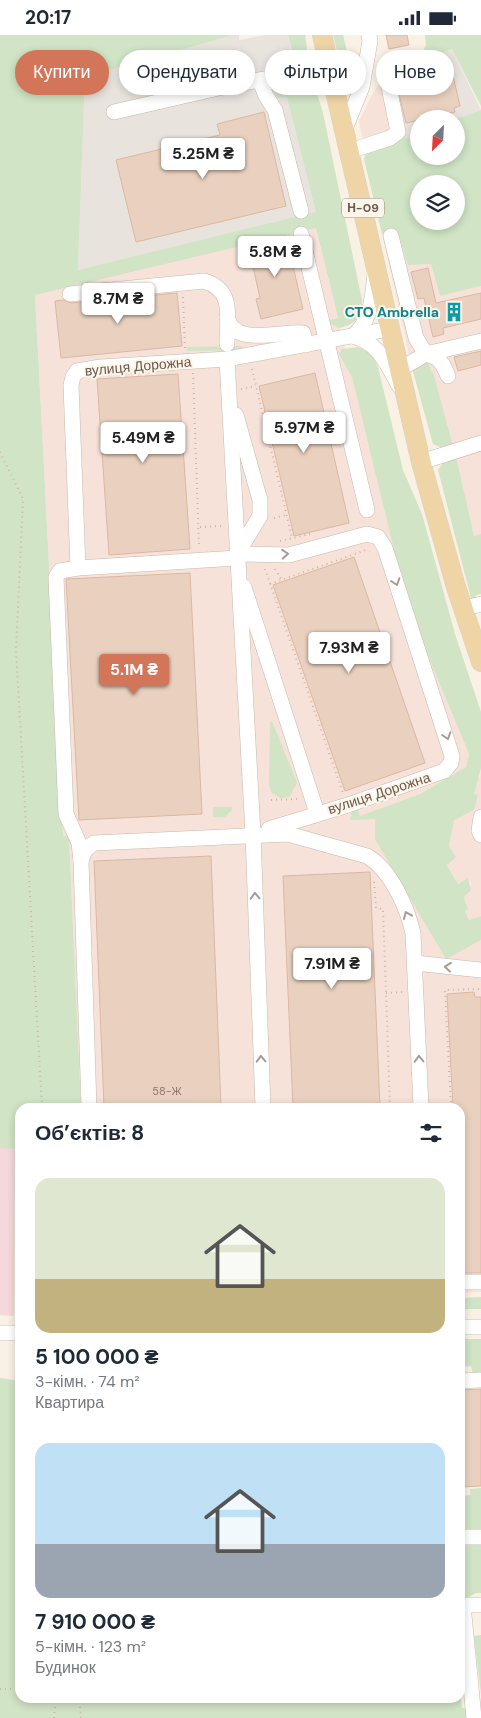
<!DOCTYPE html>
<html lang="uk">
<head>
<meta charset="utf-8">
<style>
  body { margin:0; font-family:"DM Sans",sans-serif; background:#f2f2f3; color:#1f2937; height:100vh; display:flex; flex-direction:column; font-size:19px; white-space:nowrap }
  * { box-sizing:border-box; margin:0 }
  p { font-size:16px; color:#747a83 }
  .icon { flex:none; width:28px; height:28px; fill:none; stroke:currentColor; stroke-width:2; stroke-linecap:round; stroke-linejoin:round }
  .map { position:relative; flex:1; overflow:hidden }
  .side { position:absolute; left:15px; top:1068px; width:450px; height:600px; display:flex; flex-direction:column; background:#fff; border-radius:15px; box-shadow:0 2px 8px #0003 }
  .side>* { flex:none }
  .top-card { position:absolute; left:15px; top:15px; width:451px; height:45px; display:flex; gap:10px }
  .needle { width:32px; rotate:204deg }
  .buttons { position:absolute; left:410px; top:75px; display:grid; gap:10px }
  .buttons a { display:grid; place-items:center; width:55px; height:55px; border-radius:50%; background:#fff; box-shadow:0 2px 8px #0003; font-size:25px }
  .price { position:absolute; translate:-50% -42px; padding:0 11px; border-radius:5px; background:#fff; color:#222; font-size:16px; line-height:32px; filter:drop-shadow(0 1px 2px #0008) }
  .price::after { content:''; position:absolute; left:50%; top:30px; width:15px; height:11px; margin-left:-8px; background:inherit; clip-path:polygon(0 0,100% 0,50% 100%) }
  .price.active { background:#d27559; color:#fff }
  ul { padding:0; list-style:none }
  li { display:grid; align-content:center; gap:10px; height:265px; padding:0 20px }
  li span { display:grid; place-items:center; height:155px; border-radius:15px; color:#555 }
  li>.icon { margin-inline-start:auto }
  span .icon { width:90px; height:90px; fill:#fffc; stroke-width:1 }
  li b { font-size:21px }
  h2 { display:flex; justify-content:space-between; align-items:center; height:60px; padding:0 20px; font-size:21px }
  .pill { padding:0 18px; border-radius:22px; background:#fff; box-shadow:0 2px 8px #0003; font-size:18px; line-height:45px }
  .pill.active { background:#d27559; color:#fff }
  .status { display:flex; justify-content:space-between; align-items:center; height:35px; padding:0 25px; background:#fff; direction:ltr }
  .status svg { height:14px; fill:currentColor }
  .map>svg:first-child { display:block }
  .commercial { fill:#f7e2d9 }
  .industrial { fill:#e9e3de }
  .medical { fill:#f5d8db }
  .green { fill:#d1e4c5; fill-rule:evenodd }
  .building { fill:#ead1bf; stroke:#dab8a2 }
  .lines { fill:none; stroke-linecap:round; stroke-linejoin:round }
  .minor-casing { stroke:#c8b9ac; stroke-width:16 }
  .major-casing { stroke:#d6d1cd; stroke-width:20 }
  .path { stroke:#ceb4a3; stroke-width:2; stroke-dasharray:1 4; stroke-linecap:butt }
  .minor { stroke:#fff; stroke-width:15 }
  .major { stroke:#efd4a5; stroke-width:19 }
  .oneway { stroke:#a79b94 }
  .labels { text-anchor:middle; stroke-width:4; stroke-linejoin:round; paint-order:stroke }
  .number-label { font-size:11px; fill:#8c776a }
  .shield { fill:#fcf5e9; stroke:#98887c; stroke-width:1 }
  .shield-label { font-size:12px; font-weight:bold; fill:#6d594d }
  .culture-label { font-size:14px; font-weight:bold; fill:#0d838f; stroke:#fcf5e9; text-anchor:end }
  .street-label { font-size:14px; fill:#6d594d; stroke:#fcf5e9 }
</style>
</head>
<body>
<div class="status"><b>20:17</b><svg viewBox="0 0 49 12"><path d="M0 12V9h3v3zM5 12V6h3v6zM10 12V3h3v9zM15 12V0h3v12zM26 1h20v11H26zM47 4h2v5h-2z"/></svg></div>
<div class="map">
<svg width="481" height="1683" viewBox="0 0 481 1683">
  <rect width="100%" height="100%" fill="#f9f1e4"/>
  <g class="commercial">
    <path d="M382,46l10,50 -29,9 -4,-19 15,-30z"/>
    <path d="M316,193l77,318 31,100 45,108 -3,13 -46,27 -59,22 14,3 70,139 36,-18v352l-21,1v-186h-379l-12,-271h-6l-28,-541 43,-20z"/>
    <path d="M391,197l8,4 32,28 9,32 41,-10v248l-7,2 -41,-163 -21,-5 -30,-134z"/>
    <path d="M481,733v148l-12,4 -4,-9 3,-2 -4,-13 5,-3 2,-10 -3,-5 -10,6 -11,-20 9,-7 -7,-11 5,-27 24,-24h-4l3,-18h3z"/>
  </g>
  <g class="industrial">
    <path d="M234,0h5v5l26,-5h23l37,176 -247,59 7,-193z"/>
    <path d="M452,14l29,61 -25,9h-37v14l-53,20 26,-23 -10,-49 26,-16z"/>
  </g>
  <path class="medical" d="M0,918l16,1 -2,362 -14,-1z"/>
  <g class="green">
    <path d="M0,0h234l-149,42 -7,193 238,-58 -29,-115 -10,1 -5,-13 20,-5 21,1 10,32 39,187c0,17 -6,24 -22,28l-9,-4 -1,-4 8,-2 -22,-90 -281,67 28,541h6l12,271h-61v205h-2l1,-163 -19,-1z"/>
    <path d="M288,0h17c3,15 4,21 -10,28z"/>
    <path d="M333,0h10l13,54 -4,6 -5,-1z"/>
    <path d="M425,0h56v71l-29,-57 -33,12 7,-16z"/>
    <path d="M481,75v176l-41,10 -9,-32 -23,1 -9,-29 -8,-4 -9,2 -18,-75 2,-6 53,-20v23h37v-37zM419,149h37v37h-37z"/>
    <path d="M241,311l4,4 -58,1 -1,-4z"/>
    <path d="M358,312l14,7 6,13 25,103 19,44 33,120 26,78v56l-7,26 4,1 -4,15 -20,10 -5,26 7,11 -9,8 11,19 10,-6 3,12 -7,7 4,12 -3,2 4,9 12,-4v24l-35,19 -71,-120v-20l-25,1 2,-10 5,-2 3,8 60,-22 46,-27 3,-13 -45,-108 -31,-100 -41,-169 -13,-23 3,-5z"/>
    <path d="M427,324l4,13h2l20,74 -13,1 -7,-3 -21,-76z"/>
    <path d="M456,422l18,79 7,-2v60l-5,1 -1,4h-4l-1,-5 -32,-124 8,-11z"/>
    <path d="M272,686l25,62 -8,14 -9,1 -8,-5 -3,-8 1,-62z"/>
    <path d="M213,772h19v3l-7,7h-12z"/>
    <path d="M460,1260v3l21,-1v12h-21z"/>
    <path d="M460,1304h21v37l-8,-2 -2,-8 -11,1z"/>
    <path d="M0,1343l20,3v316h440v-6l2,17 19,-2v12h-481z"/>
    <path d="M481,1453v47l-21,1v-40l11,-1 -1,-6z"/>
    <path d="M460,1509h21v49h-5l-16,9z"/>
    <path d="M481,1600v59l-7,-58z"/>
  </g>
  <g class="building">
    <path d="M386,0h21l2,10 -20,4z"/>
    <path d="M444,25l1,8 6,-1 9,39 -6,2 1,4 -49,11 -11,-46 15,-3 -1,-6z"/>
    <path d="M264,77l22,94 -150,36 -20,-82 104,-25 -3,-11z"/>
    <path d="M286,201l17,73 -42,10 -5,-20 4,-1 -12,-53z"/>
    <path d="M428,233l8,35 45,-10v26l-38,9 1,6 -11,3 -9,-39 -6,1 -7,-27z"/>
    <path d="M177,258l5,53 -121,12 -6,-57 8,-1 8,3z"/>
    <path d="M481,316v14l-23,6 -4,-14z"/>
    <path d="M315,338l34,150 -55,13 -35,-150z"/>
    <path d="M178,339l12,175 -81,6 -12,-176z"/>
    <path d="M354,522l71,206 -80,28 -72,-206z"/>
    <path d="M190,538l12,241 -123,6 -13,-241z"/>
    <path d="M211,821l10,251h-117l-10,-246z"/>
    <path d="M370,837l10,235h-87l-10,-231z"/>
    <path d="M474,957l1,5h6v276h-20l-1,-166h-7l-6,-113z"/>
    <path d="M481,1354v97l-21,1v-97z"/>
  </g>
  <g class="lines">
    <defs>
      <g id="minor">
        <path d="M260,46l6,15 9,14 26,101"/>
        <path d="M114,77l113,-26 102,-19"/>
        <path d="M344,96l18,-44 8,-46 -1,-6"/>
        <path d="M350,116l40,-13 8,-6 -9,-45"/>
        <path d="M301,199l66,276"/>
        <path d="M391,201l25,102 10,16 11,4 6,7 5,11"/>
        <path d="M70,259l134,-13c31,9 23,37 23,63"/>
        <path d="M227,282c6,30 54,14 76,16l3,12"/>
        <path d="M353,301c26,7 34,28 46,50"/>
        <path d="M353,301c19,-17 19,-37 22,-62"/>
        <path d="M400,334l26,-15 55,-13"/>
        <path d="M236,380l24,85v16l-23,38"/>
        <path d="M421,427l60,-19"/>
        <path d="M237,519l52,1 78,-21 11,3 7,11 67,208 -1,7 -7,8 -96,34 -79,24"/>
        <path d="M78,533l-7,-183 2,-8 4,-6 24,-4 126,-8"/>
        <path d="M244,552l73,226"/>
        <path d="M463,574l18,-5"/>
        <path d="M481,782l-2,14 2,4"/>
        <path d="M81,826l-2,-18 -13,-29 -10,-237 4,-6 18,-3 159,-10"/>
        <path d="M415,928l66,7"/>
        <path d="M89,1072l-8,-246 4,-11 9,-7 194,-9 79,22c24,14 40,51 46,77l8,174"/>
        <path d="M263,1072l-10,-273 -26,-475 162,-30"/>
        <path d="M460,1247h21"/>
        <path d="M460,1292h21"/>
        <path d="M0,1298h20"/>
        <path d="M460,1346l21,-1"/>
        <path d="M460,1502h21"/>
        <path d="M474,1683l-11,-113h18"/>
      </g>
      <path id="major" d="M322,0l99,427 35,125 25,75"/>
    </defs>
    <use href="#minor" class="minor-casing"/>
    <use href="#major" class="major-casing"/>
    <g class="path">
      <path d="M183,262l2,52"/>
      <path d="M252,334l40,169"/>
      <path d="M193,338l6,173"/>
      <path d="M241,354l15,-3"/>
      <path d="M0,417l23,47 -7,151 26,457"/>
      <path d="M274,483l12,-3"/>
      <path d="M200,492l23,-1"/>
      <path d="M280,506l30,-7"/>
      <path d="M265,534l78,224"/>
      <path d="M275,534l6,10"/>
      <path d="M270,549l99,-35"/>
      <path d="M271,765l28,-1"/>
      <path d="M374,847l2,26 7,1 7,198"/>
      <path d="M386,958l16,-1"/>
      <path d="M451,1072l-6,-117 36,-1"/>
      <path d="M0,1654h20"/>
      <path d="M79,1662l2,21"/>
      <path d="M54,1683l2,-21"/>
    </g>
    <use href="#minor" class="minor"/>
    <use href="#major" class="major"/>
  </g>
  <defs><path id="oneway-chevron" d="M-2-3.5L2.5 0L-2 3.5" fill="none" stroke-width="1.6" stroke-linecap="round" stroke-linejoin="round" transform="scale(1.25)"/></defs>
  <g class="oneway">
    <use href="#oneway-chevron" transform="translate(285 519) rotate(-4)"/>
    <use href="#oneway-chevron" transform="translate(396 547) rotate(72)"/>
    <use href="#oneway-chevron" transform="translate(447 701) rotate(72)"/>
    <use href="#oneway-chevron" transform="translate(255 861) rotate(-92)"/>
    <use href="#oneway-chevron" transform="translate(407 880) rotate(-113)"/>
    <use href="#oneway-chevron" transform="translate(448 932) rotate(-174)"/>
    <use href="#oneway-chevron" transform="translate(261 1024) rotate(-92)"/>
    <use href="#oneway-chevron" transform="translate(419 1024) rotate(-92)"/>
  </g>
  <defs>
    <symbol id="building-bare" viewBox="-9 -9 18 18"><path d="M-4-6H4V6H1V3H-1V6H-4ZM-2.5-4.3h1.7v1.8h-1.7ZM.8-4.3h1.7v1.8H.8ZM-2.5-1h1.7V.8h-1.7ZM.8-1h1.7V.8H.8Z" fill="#0f9aa8" stroke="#fcf5e9" stroke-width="2.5" paint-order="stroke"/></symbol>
  </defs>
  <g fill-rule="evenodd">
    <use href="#building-bare" x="440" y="263" width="28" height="28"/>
  </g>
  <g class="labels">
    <g class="number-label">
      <text x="167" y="1060">58-Ж</text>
    </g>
    <rect class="shield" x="342" y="163.5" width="42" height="19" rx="4"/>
    <g class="shield-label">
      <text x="363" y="177">Н-09</text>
    </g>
    <g class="culture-label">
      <text x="439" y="282">СТО Ambrella</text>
    </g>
    <g class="street-label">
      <text transform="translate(138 331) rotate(-5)" y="5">вулиця Дорожна</text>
      <text transform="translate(379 758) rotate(-18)" y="5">вулиця Дорожна</text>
    </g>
  </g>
</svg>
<div class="buttons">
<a><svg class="needle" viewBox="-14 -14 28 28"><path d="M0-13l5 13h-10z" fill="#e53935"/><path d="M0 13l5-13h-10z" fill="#747a83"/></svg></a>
<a><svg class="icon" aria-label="layers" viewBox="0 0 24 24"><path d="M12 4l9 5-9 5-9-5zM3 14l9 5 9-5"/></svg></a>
</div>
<b class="price" style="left:203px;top:145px">5.25M ₴</b>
<b class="price" style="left:275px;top:243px">5.8M ₴</b>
<b class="price" style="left:118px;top:290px">8.7M ₴</b>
<b class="price" style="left:304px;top:419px">5.97M ₴</b>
<b class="price" style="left:143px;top:429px">5.49M ₴</b>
<b class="price" style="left:349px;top:639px">7.93M ₴</b>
<b class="price active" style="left:134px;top:661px">5.1M ₴</b>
<b class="price" style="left:332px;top:955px">7.91M ₴</b>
<div class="top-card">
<a class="pill active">Купити</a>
<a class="pill">Орендувати</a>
<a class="pill">Фільтри</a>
<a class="pill">Нове</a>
</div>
<section class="side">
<h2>Об’єктів: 8<svg class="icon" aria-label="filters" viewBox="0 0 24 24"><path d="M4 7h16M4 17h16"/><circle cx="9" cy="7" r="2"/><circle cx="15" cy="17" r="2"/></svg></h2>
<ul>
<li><span style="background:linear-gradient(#dfe7d0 65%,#c2b280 0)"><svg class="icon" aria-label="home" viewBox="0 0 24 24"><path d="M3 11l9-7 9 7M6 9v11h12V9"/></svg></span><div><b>5 100 000 ₴</b><p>3-кімн. · 74 m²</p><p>Квартира</p></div></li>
<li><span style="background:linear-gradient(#bfe0f5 65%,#9aa5b1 0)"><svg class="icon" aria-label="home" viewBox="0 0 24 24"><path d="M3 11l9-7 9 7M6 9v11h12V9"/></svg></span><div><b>7 910 000 ₴</b><p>5-кімн. · 123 m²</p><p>Будинок</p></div></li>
</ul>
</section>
</div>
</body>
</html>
